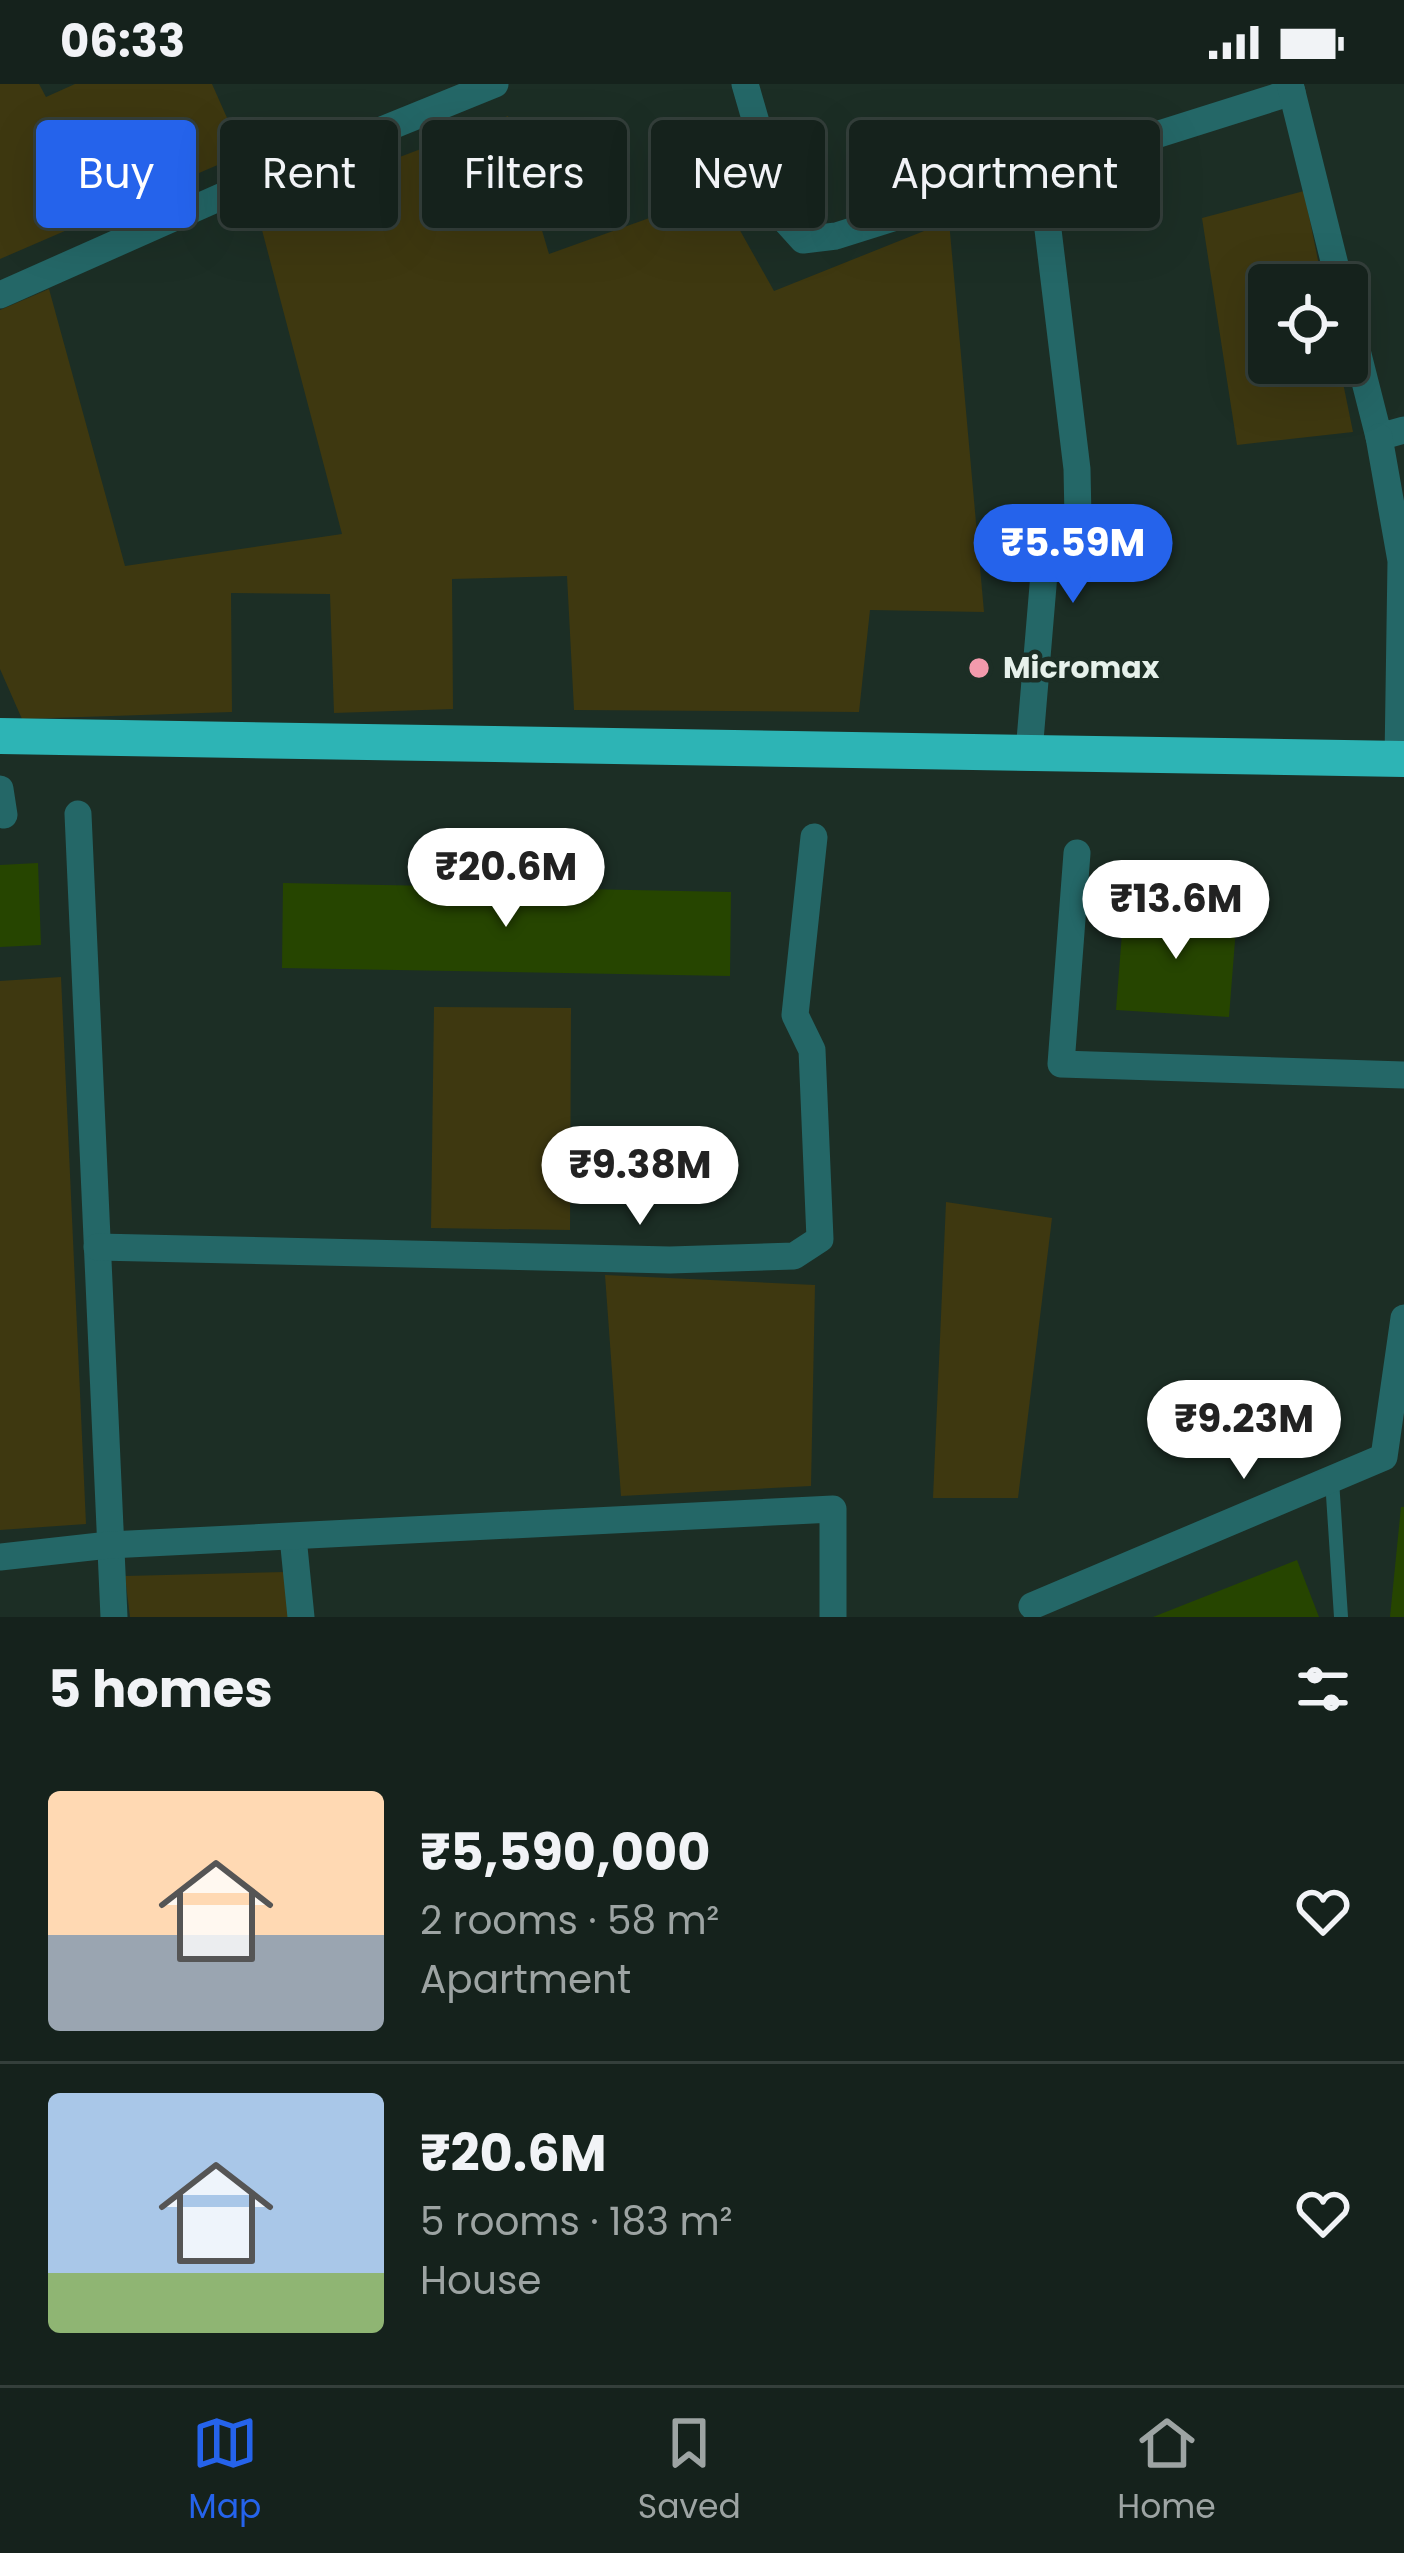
<!DOCTYPE html>
<html lang="en">
<head>
<meta charset="utf-8">
<style>
  body { margin:0; font-family:Poppins,sans-serif; background:#222f29; color:#f1f3f6; height:100vh; display:flex; flex-direction:column; font-size:45px; white-space:nowrap }
  * { box-sizing:border-box; margin:0 }
  p { font-size:39px; color:#9da4a3 }
  .icon { flex:none; width:66px; height:66px; fill:none; stroke:currentColor; stroke-width:2; stroke-linecap:round; stroke-linejoin:round }
  .map { position:relative; height:1533px; overflow:hidden }
  .details { display:flex; flex-direction:column; background:#15221c; flex:1 }
  .details>* { flex:none }
  .top-card { position:absolute; left:36px; top:36px; width:1332px; height:108px; display:flex; gap:24px }
  .tools { position:absolute; left:1248px; top:180px; display:grid; gap:24px }
  .tools a { display:grid; place-items:center; width:120px; height:120px; border-radius:12px; background:#15221c; box-shadow:0 12px 48px #0002,0 0 0 3px #343f3b; font-size:60px }
  .price { position:absolute; translate:-50% -102px; padding:0 27px; border-radius:42px; background:#fff; color:#222; font-size:39px; line-height:78px; filter:drop-shadow(0 3px 6px #0008) }
  .price::after { content:''; position:absolute; left:50%; top:72px; width:36px; height:27px; margin-left:-18px; background:inherit; clip-path:polygon(0 0,100% 0,50% 100%) }
  .price.current { background:#2563eb; color:#fff }
  ul { padding:0; list-style:none }
  li { display:flex; align-items:center; gap:36px; height:300px; padding:0 48px }
  li+li { border-top:3px solid #343f3b }
  li span { display:grid; place-items:center; flex:none; width:336px; height:240px; border-radius:12px; color:#555 }
  li>.icon { margin-inline-start:auto }
  span .icon { width:144px; height:144px; fill:#fffc; stroke-width:1 }
  li b { font-size:51px }
  h2 { display:flex; justify-content:space-between; align-items:center; height:144px; padding:0 48px; font-size:51px }
  .tag { padding:0 42px; border-radius:12px; background:#15221c; box-shadow:0 12px 48px #0002,0 0 0 3px #343f3b; font-size:42px; line-height:108px }
  .tag.current { background:#2563eb; color:#fff }
  .status { display:flex; justify-content:space-between; align-items:center; height:84px; padding:0 60px; background:#15221c; direction:ltr }
  .status svg { height:33px; fill:currentColor }
  .dock { display:flex; justify-content:space-around; align-items:center; height:168px; border-top:3px solid #343f3b; background:#15221c; font-size:33px; color:#9da4a3 }
  .dock a { display:grid; justify-items:center; gap:6px }
  .dock .current { color:#2563eb }
  .map>svg:first-child { display:block }
  .green { fill:#3e3810 }
  .building { fill:#264500 }
  .lines { fill:none; stroke-linecap:round; stroke-linejoin:round }
  .lane { stroke:#246767; stroke-width:14 }
  .street { stroke:#246767; stroke-width:27 }
  .highway { stroke:#2db4b5; stroke-width:36 }
  .poi-dot { fill:#f29aac; stroke:#1c2e25; stroke-width:4.5 }
  .labels { text-anchor:middle; stroke-width:9; stroke-linejoin:round; paint-order:stroke }
  .poi-label { font-size:30px; font-weight:bold; fill:#e6f1eb; stroke:#1c2e25; text-anchor:start }
</style>
</head>
<body>
<div class="status"><b>06:33</b><svg viewBox="0 0 49 12"><path d="M0 12V9h3v3zM5 12V6h3v6zM10 12V3h3v9zM15 12V0h3v12zM26 1h20v11H26zM47 4h2v5h-2z"/></svg></div>
<div class="map">
<svg width="1404" height="1533" viewBox="0 0 1404 1533">
  <rect width="100%" height="100%" fill="#1c2e25"/>
  <g class="green">
    <path d="M0,0h39l7,13 29,-13h137l31,70 -243,105z"/>
    <path d="M508,32l41,138 170,-61 55,98 175,-70 35,391 -114,-2 -11,102 -285,-2 -7,-134 -115,3 1,130 -119,4 -4,-119 -99,-1 1,119 -210,7 -22,-50v-359l49,-21 76,277 217,-32 -85,-323z"/>
    <path d="M1304,107l19,94h-54v78h70l14,69 -116,13 -35,-227z"/>
    <path d="M61,893l25,547 -86,6v-549z"/>
    <path d="M434,923l137,1 -1,222 -139,-2z"/>
    <path d="M946,1118l106,16 -34,280h-85z"/>
    <path d="M605,1191l210,10 -4,201 -190,10z"/>
    <path d="M285,1488l5,45h-160l-5,-41z"/>
  </g>
  <g class="building">
    <path d="M38,779l3,82 -41,2v-82z"/>
    <path d="M283,799l448,9 -1,84 -448,-8z"/>
    <path d="M1124,823l113,8 -8,102 -113,-7z"/>
    <path d="M1401,1423h3v110h-14z"/>
    <path d="M1297,1476l22,57h-166z"/>
  </g>
  <g class="lines">
    <path class="lane" d="M1332,1396l9,137"/>
    <g class="street">
      <path d="M745,0l39,135 19,21 33,-4 456,-144"/>
      <path d="M1290,0l50,201"/>
      <path d="M0,211l261,-116 234,-95"/>
      <path d="M1347,227l32,126 25,-7"/>
      <path d="M1379,353l22,124 -3,198"/>
      <path d="M1029,668l16,-190 33,-44 -1,-49 -36,-297"/>
      <path d="M0,705l4,26"/>
      <path d="M78,730l36,803"/>
      <path d="M1077,769l-16,211 343,11"/>
      <path d="M97,1163l573,13 124,-4 26,-17 -8,-189 -17,-35 19,-178"/>
      <path d="M293,1453l8,80"/>
      <path d="M0,1473l109,-12 724,-36v108"/>
      <path d="M1032,1522l352,-149 20,-139"/>
    </g>
    <path class="highway" d="M0,652l1404,23"/>
  </g>
  <circle class="poi-dot" cx="979" cy="584" r="12"/>
  <g class="labels">
    <g class="poi-label">
      <text x="1003" y="594">Micromax</text>
    </g>
  </g>
</svg>
<div class="tools">
<a><svg class="icon" aria-label="locate" viewBox="0 0 24 24"><circle cx="12" cy="12" r="6"/><path d="M12 2v4M12 18v4M2 12h4M18 12h4"/></svg></a>
</div>
<b class="price current" style="left:1073px;top:522px">₹5.59M</b>
<b class="price" style="left:506px;top:846px">₹20.6M</b>
<b class="price" style="left:1176px;top:878px">₹13.6M</b>
<b class="price" style="left:640px;top:1144px">₹9.38M</b>
<b class="price" style="left:1244px;top:1398px">₹9.23M</b>
<div class="top-card">
<a class="tag current">Buy</a>
<a class="tag">Rent</a>
<a class="tag">Filters</a>
<a class="tag">New</a>
<a class="tag">Apartment</a>
</div>
</div>
<section class="details">
<h2>5 homes<svg class="icon" aria-label="filters" viewBox="0 0 24 24"><path d="M4 7h16M4 17h16"/><circle cx="9" cy="7" r="2"/><circle cx="15" cy="17" r="2"/></svg></h2>
<ul>
<li><span style="background:linear-gradient(#ffd9b3 60%,#9aa5b1 0)"><svg class="icon" aria-label="home" viewBox="0 0 24 24"><path d="M3 11l9-7 9 7M6 9v11h12V9"/></svg></span><div><b>₹5,590,000</b><p>2 rooms · 58 m²</p><p>Apartment</p></div><svg class="icon" aria-label="heart" viewBox="0 0 24 24"><path d="M12 20l-8-8c-3-5 5-10 8-4 3-6 11-1 8 4z"/></svg></li>
<li><span style="background:linear-gradient(#a9c7e8 75%,#8fb573 0)"><svg class="icon" aria-label="home" viewBox="0 0 24 24"><path d="M3 11l9-7 9 7M6 9v11h12V9"/></svg></span><div><b>₹20.6M</b><p>5 rooms · 183 m²</p><p>House</p></div><svg class="icon" aria-label="heart" viewBox="0 0 24 24"><path d="M12 20l-8-8c-3-5 5-10 8-4 3-6 11-1 8 4z"/></svg></li>
</ul>
</section>
<nav class="dock">
<a class="current"><svg class="icon" aria-label="map" viewBox="0 0 24 24"><path d="M3 6l6-2 6 2 6-2v14l-6 2-6-2-6 2zM9 4v14M15 6v14"/></svg>Map</a>
<a><svg class="icon" aria-label="saved" viewBox="0 0 24 24"><path d="M7 4h10v16l-5-4-5 4z"/></svg>Saved</a>
<a><svg class="icon" aria-label="home" viewBox="0 0 24 24"><path d="M3 11l9-7 9 7M6 9v11h12V9"/></svg>Home</a>
</nav>
</body>
</html>
